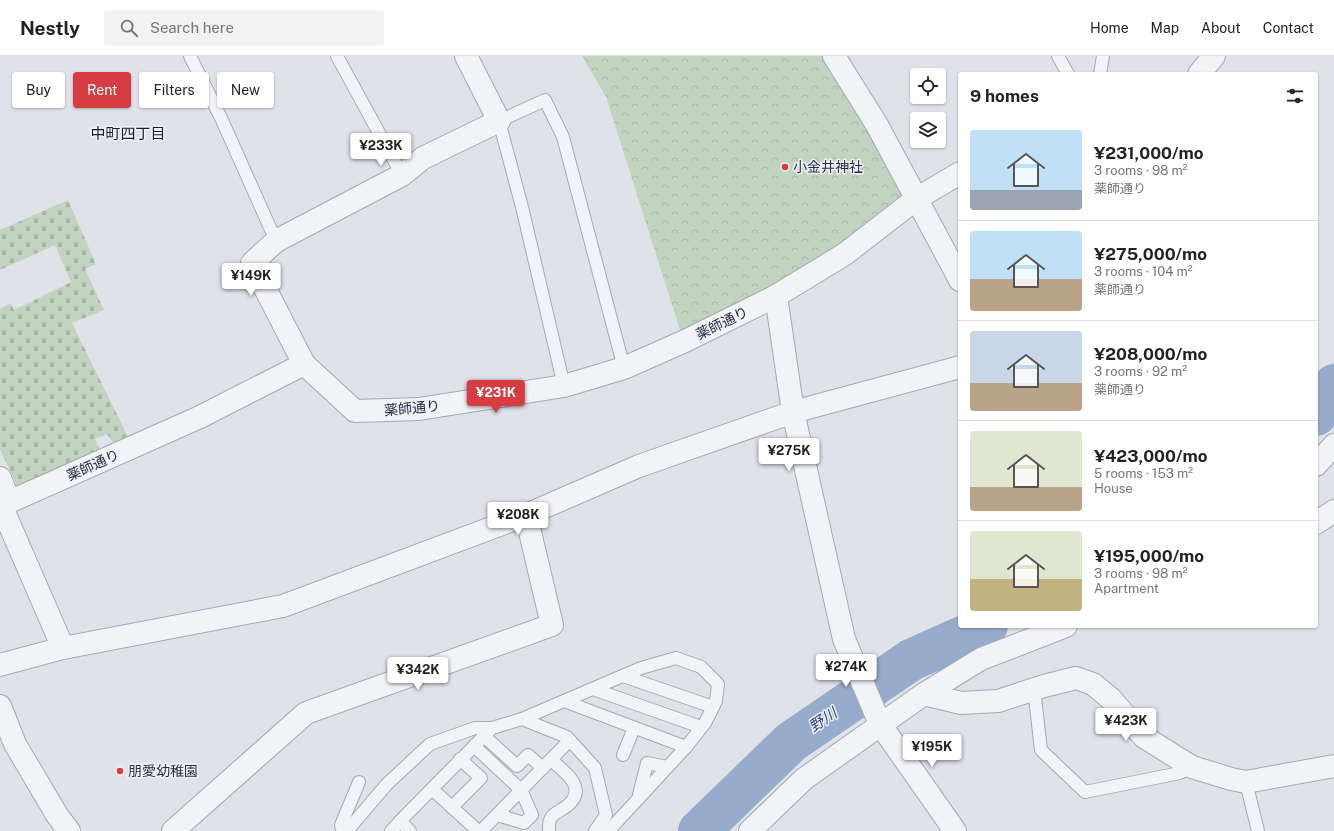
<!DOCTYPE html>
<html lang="en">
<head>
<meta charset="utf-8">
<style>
  body { margin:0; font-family:"Public Sans","Noto Sans JP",sans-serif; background:#f2f2f2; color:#222; height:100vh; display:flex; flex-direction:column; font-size:15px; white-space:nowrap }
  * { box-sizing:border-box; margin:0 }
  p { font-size:13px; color:#767676 }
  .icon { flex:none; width:22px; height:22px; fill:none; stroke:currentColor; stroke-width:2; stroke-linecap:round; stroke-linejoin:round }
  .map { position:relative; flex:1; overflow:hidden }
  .details { position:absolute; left:958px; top:16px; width:360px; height:556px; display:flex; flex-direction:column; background:#fff; border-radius:4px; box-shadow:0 1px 3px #0004 }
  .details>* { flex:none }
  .hud { position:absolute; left:12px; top:16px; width:380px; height:36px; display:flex; gap:8px }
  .controls { position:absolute; left:910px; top:12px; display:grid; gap:8px }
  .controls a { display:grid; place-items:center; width:36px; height:36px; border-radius:4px; background:#fff; box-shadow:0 1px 3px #0004; font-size:20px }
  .price { position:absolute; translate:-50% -34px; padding:0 9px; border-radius:4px; background:#fff; color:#222; font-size:13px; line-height:26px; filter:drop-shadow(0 1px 2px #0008) }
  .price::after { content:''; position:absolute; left:50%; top:24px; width:12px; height:9px; margin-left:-6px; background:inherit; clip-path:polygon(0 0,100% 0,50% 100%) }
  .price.on { background:#d73c43; color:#fff }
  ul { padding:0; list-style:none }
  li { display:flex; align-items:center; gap:12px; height:100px; padding:0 12px }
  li+li { border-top:1px solid #e0e0e0 }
  li span { display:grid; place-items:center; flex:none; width:112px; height:80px; border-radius:4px; color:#555 }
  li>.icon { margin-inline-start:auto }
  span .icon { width:48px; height:48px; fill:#fffc; stroke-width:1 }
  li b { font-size:17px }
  h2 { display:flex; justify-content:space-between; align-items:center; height:48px; padding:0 12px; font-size:17px }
  .pill { padding:0 14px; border-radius:4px; background:#fff; box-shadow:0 1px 3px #0004; font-size:14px; line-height:36px }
  .pill.on { background:#d73c43; color:#fff }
  header { display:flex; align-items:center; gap:24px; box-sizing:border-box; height:56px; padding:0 20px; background:#fff; border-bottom:1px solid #e0e0e0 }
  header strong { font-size:19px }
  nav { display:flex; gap:22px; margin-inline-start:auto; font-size:14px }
  .search { width:280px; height:36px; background:#f2f2f2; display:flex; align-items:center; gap:10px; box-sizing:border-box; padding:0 14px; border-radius:4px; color:#767676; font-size:15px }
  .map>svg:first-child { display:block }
  .forest { fill:url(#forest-crowns) }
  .cemetery { fill:url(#cemetery-stones) }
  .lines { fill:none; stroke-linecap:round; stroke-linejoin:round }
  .river { stroke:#97abcc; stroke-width:42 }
  .lane-casing { stroke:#a4a8b3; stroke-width:14 }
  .street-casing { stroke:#a4a8b3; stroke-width:24 }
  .lane { stroke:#f2f3f7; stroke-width:12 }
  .street { stroke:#f2f3f7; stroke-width:22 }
  .poi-dot { fill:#d73c43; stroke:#eff1f7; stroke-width:1.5 }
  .labels { text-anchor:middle; stroke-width:3; stroke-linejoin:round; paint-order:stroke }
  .poi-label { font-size:14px; fill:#272e41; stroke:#eff1f7; text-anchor:start }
  .street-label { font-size:14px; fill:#272e41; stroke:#eff1f7 }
  .neighbourhood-label { font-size:15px; fill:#191f32; stroke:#eff1f7 }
  .water-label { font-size:15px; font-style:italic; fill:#2e4778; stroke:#eff1f7 }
</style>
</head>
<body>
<header>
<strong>Nestly</strong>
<div class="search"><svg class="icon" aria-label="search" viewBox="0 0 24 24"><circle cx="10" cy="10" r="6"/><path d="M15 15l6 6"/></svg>Search here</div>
<nav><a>Home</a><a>Map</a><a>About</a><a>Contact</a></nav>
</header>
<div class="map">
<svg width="1334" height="775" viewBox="0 0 1334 775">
  <defs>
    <pattern id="forest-crowns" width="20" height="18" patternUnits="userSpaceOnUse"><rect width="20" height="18" fill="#c2d4bf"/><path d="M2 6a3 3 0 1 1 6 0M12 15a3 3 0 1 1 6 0" fill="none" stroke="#a7b6a5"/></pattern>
    <pattern id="cemetery-stones" width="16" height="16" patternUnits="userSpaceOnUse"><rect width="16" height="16" fill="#c2d4bf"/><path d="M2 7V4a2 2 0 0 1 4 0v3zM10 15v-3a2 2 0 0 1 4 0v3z" fill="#a7b6a5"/></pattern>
  </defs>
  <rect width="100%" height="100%" fill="#dfe2e9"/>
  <path class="forest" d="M582,0h245l82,142 -67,51 -76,45 -85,39 -75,-236z"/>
  <path class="cemetery" d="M68,144l28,64 -11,5 19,41 -32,13 56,114 -14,7 -7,-10 -12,5 6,13 -71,34 -13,-1 -17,-36v-140l10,-6 4,7 57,-28 -16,-37 -55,25v-40z"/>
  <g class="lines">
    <g class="river">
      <path d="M1316,359l18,-30"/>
      <path d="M699,775l92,-89 120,-82 76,-34"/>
    </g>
    <defs>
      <g id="lane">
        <path d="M190,0l32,64 54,121"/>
        <path d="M337,0l65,119"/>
        <path d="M1058,0l10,18"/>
        <path d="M1100,18l3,-18"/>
        <path d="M564,330l-42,-179 -23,-86 46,-21 18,37 61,231"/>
        <path d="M623,620l90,31"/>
        <path d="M593,633l108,38"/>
        <path d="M1034,633l7,61 44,42 95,-19 12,-6"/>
        <path d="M564,645l122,46"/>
        <path d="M522,663l119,-51 35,-10 25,9 17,17 -2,17 -11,22 -19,24 -48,52 -25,27 -8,5"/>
        <path d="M484,680l33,30 11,-11 15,13"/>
        <path d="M474,690l47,44 11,25 -8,8 -27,-8"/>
        <path d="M623,699l11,-27"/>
        <path d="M1246,726l12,49"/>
        <path d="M432,733l46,42"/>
        <path d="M639,739l8,-32 20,4"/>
        <path d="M452,751l29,-29 -21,-19"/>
        <path d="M400,765l10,10"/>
        <path d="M345,775l-3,-2 -1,-4 18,-43"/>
        <path d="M347,775l40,-47 43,-40 45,-16h17"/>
        <path d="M391,775l15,-16 86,-87 30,-9 45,18 28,31 11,47 -11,16"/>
        <path d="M481,775l88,-90"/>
        <path d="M549,775c-1,-18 7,-17 18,-25 22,-18 -3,-35 -16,-46"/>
      </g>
      <g id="street">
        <path d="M834,0l43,69 83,155"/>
        <path d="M1199,18l15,-18"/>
        <path d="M776,240l17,116 51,227 36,85 75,107"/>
        <path d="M304,308l-52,-101 24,-22 126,-66 21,-17 76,-37 -33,-65"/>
        <path d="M1316,409l18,-20"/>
        <path d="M0,422l7,17 -3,17 59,136"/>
        <path d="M0,450l200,-89 104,-53 51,47 64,-2 145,-23 60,-18 61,-27 91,-45 69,-42 71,-55 44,-26"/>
        <path d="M1316,467l18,-12"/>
        <path d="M0,609l63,-17 220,-42 243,-91 113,-49 154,-54 167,-45"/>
        <path d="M924,638l37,9 37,-2 46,-15 32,-8 17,6 18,15 33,38 48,30 39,12 15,3 88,-16"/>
        <path d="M0,650l15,38 42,71 12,16"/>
        <path d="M173,775l133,-118 246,-88 -26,-110"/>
        <path d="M750,775l54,-52 120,-85 57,-35 85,-33"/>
      </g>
    </defs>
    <use href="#lane" class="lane-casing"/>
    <use href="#street" class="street-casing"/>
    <use href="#lane" class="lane"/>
    <use href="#street" class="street"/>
  </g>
  <g class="poi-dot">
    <circle cx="785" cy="111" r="4"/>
    <circle cx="120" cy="715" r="4"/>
  </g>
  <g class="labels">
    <g class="poi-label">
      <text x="793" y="116">小金井神社</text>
      <text x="128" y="720">朋愛幼稚園</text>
    </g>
    <g class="street-label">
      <text transform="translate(722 267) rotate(-26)" y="5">薬師通り</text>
      <text transform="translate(412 352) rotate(-5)" y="5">薬師通り</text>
      <text transform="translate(93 409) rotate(-24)" y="5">薬師通り</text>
    </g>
    <g class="neighbourhood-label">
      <text x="128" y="83">中町四丁目</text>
    </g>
    <g class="water-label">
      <text transform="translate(823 664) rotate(-34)" y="5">野川</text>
    </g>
  </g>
</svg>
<div class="controls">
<a><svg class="icon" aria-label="locate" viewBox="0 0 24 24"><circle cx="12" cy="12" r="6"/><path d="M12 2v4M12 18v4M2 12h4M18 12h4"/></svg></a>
<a><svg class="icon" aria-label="layers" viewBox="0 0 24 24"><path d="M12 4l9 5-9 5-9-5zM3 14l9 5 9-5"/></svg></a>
</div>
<b class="price" style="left:381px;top:111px">¥233K</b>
<b class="price" style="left:251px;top:241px">¥149K</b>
<b class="price on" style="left:496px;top:358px">¥231K</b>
<b class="price" style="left:789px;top:416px">¥275K</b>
<b class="price" style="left:518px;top:480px">¥208K</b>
<b class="price" style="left:846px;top:632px">¥274K</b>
<b class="price" style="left:418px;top:635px">¥342K</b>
<b class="price" style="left:1126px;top:686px">¥423K</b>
<b class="price" style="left:932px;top:712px">¥195K</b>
<div class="hud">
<a class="pill">Buy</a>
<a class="pill on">Rent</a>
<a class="pill">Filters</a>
<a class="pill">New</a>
</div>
<section class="details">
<h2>9 homes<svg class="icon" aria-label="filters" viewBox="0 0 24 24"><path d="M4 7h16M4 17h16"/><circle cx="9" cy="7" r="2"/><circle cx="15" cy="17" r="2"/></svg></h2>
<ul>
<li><span style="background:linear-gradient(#bfe0f5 75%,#9aa5b1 0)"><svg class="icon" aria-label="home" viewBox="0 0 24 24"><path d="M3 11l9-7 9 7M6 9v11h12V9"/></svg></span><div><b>¥231,000/mo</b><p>3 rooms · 98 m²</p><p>薬師通り</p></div></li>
<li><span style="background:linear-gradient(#bfe0f5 60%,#b9a48a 0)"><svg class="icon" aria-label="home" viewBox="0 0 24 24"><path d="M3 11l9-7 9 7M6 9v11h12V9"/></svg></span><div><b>¥275,000/mo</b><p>3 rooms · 104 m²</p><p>薬師通り</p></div></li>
<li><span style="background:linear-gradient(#c9d6e8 65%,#b9a48a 0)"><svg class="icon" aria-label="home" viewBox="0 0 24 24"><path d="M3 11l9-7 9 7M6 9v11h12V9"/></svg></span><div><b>¥208,000/mo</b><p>3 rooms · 92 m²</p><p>薬師通り</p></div></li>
<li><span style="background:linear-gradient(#dfe7d0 70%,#b9a48a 0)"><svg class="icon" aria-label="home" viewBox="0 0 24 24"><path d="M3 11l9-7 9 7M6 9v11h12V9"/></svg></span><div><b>¥423,000/mo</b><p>5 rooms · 153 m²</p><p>House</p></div></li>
<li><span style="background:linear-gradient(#dfe7d0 60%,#c2b280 0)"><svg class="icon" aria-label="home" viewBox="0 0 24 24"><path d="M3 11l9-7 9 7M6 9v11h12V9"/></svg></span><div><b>¥195,000/mo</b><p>3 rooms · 98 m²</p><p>Apartment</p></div></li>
</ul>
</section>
</div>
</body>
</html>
